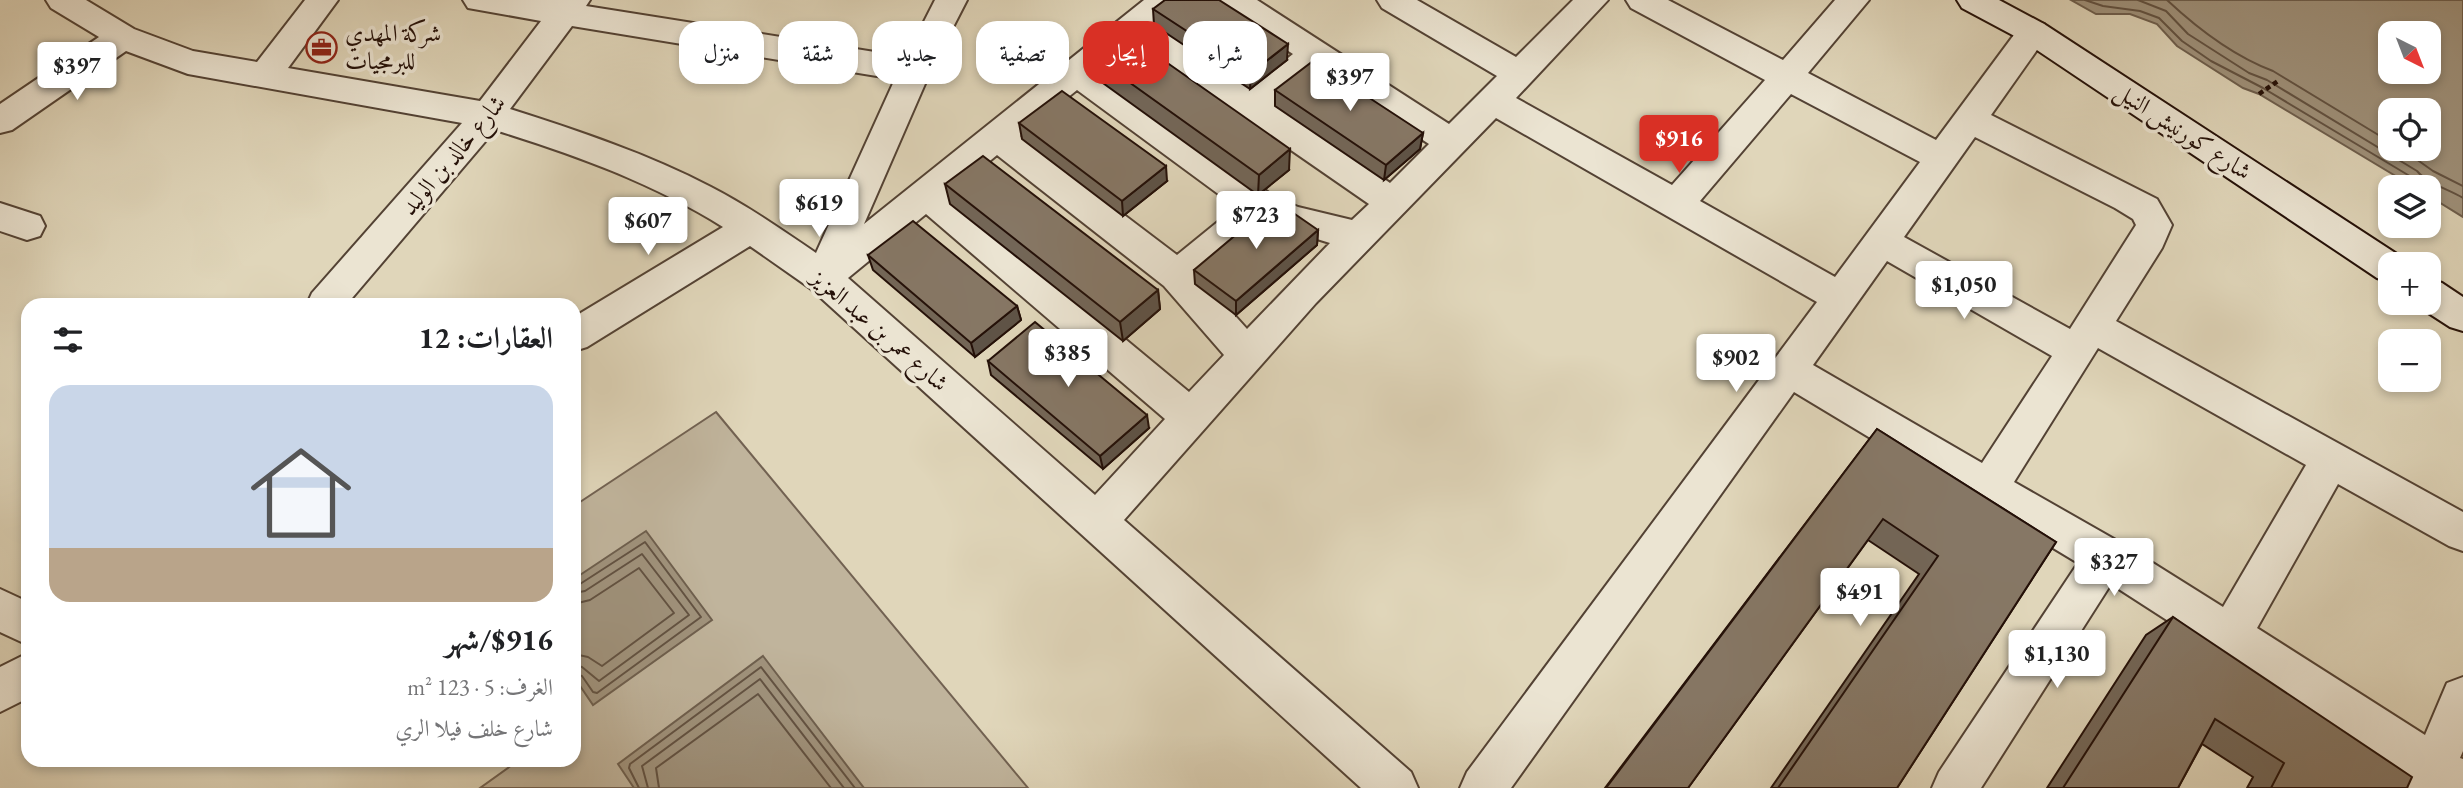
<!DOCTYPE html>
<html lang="ar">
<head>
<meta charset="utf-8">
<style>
  body { margin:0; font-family:"EB Garamond",Amiri,serif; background:#f6f6f6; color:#202124; direction:rtl; height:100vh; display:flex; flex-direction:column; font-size:26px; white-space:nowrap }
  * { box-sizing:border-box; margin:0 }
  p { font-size:23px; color:#757577 }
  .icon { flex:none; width:38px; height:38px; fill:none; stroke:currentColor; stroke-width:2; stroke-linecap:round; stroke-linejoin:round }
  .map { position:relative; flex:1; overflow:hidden; direction:ltr }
  .side { position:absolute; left:21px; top:298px; width:560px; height:469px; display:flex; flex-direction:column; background:#fff; border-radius:21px; box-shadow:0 4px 10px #0003; direction:rtl }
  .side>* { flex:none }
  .hud { position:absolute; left:602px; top:21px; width:665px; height:63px; direction:rtl; display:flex; gap:14px }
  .needle { width:46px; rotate:138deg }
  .tools { position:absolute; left:2378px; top:21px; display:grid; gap:14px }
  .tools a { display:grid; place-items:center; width:63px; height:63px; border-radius:14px; background:#fff; box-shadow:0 4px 10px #0003; font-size:35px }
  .price { position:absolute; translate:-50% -60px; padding:0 16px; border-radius:7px; background:#fff; color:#222; font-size:23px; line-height:46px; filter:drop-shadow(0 2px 4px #0008) }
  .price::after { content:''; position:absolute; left:50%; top:42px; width:21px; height:16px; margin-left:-10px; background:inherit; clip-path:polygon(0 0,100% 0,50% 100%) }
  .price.on { background:#d93025; color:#fff }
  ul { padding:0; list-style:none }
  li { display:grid; align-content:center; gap:14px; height:371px; padding:0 28px }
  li+li { border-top:2px solid #e0e0e0 }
  li span { display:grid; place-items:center; height:217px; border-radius:21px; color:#555 }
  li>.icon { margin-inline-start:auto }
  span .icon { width:126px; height:126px; fill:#fffc; stroke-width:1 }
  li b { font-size:30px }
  h2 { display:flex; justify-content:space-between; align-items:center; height:84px; padding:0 28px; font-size:30px }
  .chip { padding:0 24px; border-radius:21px; background:#fff; box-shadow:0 4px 10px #0003; font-size:24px; line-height:63px }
  .chip.on { background:#d93025; color:#fff }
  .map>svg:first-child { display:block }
  .green { fill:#c0b49c; stroke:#726252; stroke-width:2 }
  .water { fill:#a0937d; stroke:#6e5f4e; stroke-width:2; fill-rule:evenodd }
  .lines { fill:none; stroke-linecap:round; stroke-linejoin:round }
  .shore { stroke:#625242; stroke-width:2 }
  .minor-casing { stroke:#534234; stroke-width:4 }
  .secondary-casing { stroke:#241008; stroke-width:4 }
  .path { stroke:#241008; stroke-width:4.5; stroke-dasharray:5 3.5; stroke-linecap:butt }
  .minor { fill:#ebe4d2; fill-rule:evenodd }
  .secondary { fill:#ebe4d2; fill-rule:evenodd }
  .wall { fill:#736657; stroke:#241008; stroke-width:2 }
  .shaded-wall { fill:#5e5347; stroke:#241008; stroke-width:2 }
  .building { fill:#867765; stroke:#241008; stroke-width:2 }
  .labels { text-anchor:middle; stroke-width:7; stroke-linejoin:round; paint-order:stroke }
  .poi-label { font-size:24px; fill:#241008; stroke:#ebe4d2; text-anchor:start }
  .street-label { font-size:24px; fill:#241008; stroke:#ebe4d2 }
</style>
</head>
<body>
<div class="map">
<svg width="2463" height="788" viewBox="0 0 2463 788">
  <rect width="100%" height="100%" fill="#e0d6ba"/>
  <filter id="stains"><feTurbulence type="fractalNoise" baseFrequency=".00286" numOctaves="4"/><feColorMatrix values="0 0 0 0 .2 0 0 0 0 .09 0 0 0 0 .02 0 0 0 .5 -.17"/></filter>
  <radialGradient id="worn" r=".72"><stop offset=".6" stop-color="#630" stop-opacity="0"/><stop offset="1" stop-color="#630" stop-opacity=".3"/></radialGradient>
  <path class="green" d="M716,412l312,376h-548l32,-23 -3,-5h65v-254z"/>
  <g class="water">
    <path d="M2071,0h392v217l-34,-21v-9h-15l-155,-93 -16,-6 -66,-42 -20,-22 -27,-10h-34zM2390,33h39v39h-39zM2390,110h39v39h-39z"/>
    <path d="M646,531l66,89 -119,85 -19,-28v-98z"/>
    <path d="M763,656l101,132h-230l-16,-24z"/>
  </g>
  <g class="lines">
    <g class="shore">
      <path d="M2085,0l18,6 37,5 19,7 23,23 29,20 52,27 150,90 4,9"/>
      <path d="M2138,0l28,11 22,23 61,39 18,7 150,91c11,13 31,18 46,27"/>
      <path d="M2167,0c31,29 66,56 106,71l117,71"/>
      <path d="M2402,149l31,22 30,15"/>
      <path d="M574,585l6,-1 65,-42 56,75 -104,76 -4,-1 -11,-16 -8,-2"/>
      <path d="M574,593l11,-2 57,-37 47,61 -90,66 -17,-14 -8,-2"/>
      <path d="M574,604l16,-4 49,-32 35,45 -72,53 -14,-9 -14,-3"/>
      <path d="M639,788l-10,-20 1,-4 131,-97 94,121"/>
      <path d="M648,788l-6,-22 118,-87 84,109"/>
      <path d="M659,788l-3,-20 102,-74 73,94"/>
    </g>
    <defs>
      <g id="minor">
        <path d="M46,0h40l48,29 59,22 64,11 48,-62h33l-50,68 192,33 61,-80 -73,-13 -5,-8h127l-4,6 320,51 29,-57h32l-36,70 -67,154 280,-224h37l-5,8 -20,16 94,64 43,-34 -70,-46 -5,-8h39l192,124 48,-48 -115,-68 -5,-8h40l99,57 57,-57h35l-92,98 156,87 93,-105 -134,-72 -5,-8h42l115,60 52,-60h34l-61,73 128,67 86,-116 11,-3 11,3 5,8 -5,8 -53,75 166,84 15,26 -10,23 -46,73 347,191v39l-14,-5 -111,-62 -81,144 168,107 22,-52 16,-6v74l-3,7 3,1v29h-61l5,-13 -296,-191 -130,204h-49l7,-16 139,-209 -284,-171 -283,396h-51l7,-16 350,-470 -321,-184 -180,185 -192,217 287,252 7,16h-57l-551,-500 -60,-42 -163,101 -13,4v-34l149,-90c-70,-44 -150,-73 -228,-97l-148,174h-40l5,-11 150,-170 -274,-49 -62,-23 -114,79 -12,3v-29l99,-67 -48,-29zM572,26l323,53 -79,174c-34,-23 -68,-47 -105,-66 -63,-33 -132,-56 -201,-78zM1135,42l234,162 -17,16 -54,-13 -25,-11 -174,-124zM1317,70l112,74 -39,39 -116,-79zM1077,90l159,117 -59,48 -157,-119zM1791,94l129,68 -85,115 -135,-76zM1975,137l140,71 18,11 3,6 -66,104 -166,-92zM997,155l167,131 60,69 -35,37 -239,-198zM926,214l239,205 -70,76 -247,-217zM1265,223l65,20 -83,86 -47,-52zM1887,261l165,95 -70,107 -169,-98zM2098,348l208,117 -83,142 -102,-64 -107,-61z"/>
        <path d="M0,203l40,13 5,10 -5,10 -13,4 -27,-9z"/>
        <path d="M0,589l28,13v43l-28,-13z"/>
        <path d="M28,653v45l-28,14v-45z"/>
      </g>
      <g id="secondary">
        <path d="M1957,0h42l45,24 359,234 3,6h-16v18l-13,-4 -355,-238 -60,-32z"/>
        <path d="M2429,279l13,4 21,14v34l-13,-4 -34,-22 13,-2z"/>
      </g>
    </defs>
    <use href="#minor" class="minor-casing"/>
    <use href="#secondary" class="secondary-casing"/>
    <path class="path" d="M2259,94l19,-13"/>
    <use href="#minor" class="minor"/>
    <use href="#secondary" class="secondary"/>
  </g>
  <g class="wall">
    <path d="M1153,9l134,51 -37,29 -96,-64z"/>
    <path d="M1087,52l202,118 -31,25 -169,-122z"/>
    <path d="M1275,90l148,43 -3,16 -36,31 -109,-74z"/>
    <path d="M1019,123l148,58 -44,35 -101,-77z"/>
    <path d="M945,184l213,106 2,19 -37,32 -173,-137z"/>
    <path d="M1318,230l-1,15 -81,70 -41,-31 -1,-14z"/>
    <path d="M868,255l149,51 4,14 -46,37 -102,-87z"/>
    <path d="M988,361l161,67 -46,41 -112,-94z"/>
    <path d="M1877,429l179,113 -159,246h-126l148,-214 -51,-34 -180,248h-83z"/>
    <path d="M2173,617l234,171h-160l6,-11 -51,-33 -24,44h-131l99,-153z"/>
  </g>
  <g class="shaded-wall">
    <path d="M1288,44l-1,16 -37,29 1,-16z"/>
    <path d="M1423,133l-3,16 -36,31 2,-15z"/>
    <path d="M1290,149l-1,21 -31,25 1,-20z"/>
    <path d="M1166,166l1,15 -44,35 -1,-15z"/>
    <path d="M1318,230l-1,15 -81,70v-14z"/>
    <path d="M1158,290l2,19 -37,32 -3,-19z"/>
    <path d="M1017,306l4,14 -46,37 -4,-14z"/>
    <path d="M1147,415l2,13 -46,41 -3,-13z"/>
  </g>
  <g class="building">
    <path d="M1165,0h54l69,44 -37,29 -98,-64z"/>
    <path d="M1119,29l171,120 -31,26 -172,-123z"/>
    <path d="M1313,61l110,72 -37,32 -111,-75z"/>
    <path d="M1062,91l104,75 -44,35 -103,-78z"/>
    <path d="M983,156l175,134 -38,32 -175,-138z"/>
    <path d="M1276,201l42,29 -82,71 -42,-31z"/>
    <path d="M913,221l104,85 -46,37 -103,-88z"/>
    <path d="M1035,322l112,93 -47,41 -112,-95z"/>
    <path d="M1877,429l179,113 -159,246h-119l160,-232 -55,-37 -195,269h-82z"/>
    <path d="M2173,617l239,160 -5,11h-136l13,-25 -69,-44 -37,69h-115z"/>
  </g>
  <defs>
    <symbol id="office-ring" viewBox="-11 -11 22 22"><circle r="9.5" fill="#ebe4d2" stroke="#8f2418" stroke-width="1.5"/><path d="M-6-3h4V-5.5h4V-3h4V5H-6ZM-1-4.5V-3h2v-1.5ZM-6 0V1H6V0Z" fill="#8f2418"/></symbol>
  </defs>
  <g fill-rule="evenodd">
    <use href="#office-ring" x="304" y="30" width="35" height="35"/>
  </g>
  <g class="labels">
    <g class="poi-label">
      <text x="345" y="41">شركة المهدي<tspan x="345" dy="28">للبرمجيات</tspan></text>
    </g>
    <g class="street-label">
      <text transform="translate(2183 131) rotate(33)" y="8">شارع كورنيش النيل</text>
      <text transform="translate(453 155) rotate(-50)" y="8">شارع خالد بن الوليد</text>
      <text transform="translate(880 330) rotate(41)" y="8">شارع عمر بن عبد العزيز</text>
    </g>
  </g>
  <rect width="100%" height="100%" filter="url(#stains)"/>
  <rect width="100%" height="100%" fill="url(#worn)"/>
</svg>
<div class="tools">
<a><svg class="needle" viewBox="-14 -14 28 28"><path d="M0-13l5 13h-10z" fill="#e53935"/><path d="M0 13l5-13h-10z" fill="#757577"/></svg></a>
<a><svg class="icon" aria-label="locate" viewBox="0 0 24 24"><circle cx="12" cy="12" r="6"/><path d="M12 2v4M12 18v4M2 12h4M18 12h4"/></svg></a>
<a><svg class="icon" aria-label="layers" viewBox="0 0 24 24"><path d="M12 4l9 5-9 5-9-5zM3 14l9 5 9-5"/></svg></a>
<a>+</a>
<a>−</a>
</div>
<b class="price" style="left:77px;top:102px">$397</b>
<b class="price" style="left:1350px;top:113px">$397</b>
<b class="price on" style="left:1679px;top:175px">$916</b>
<b class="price" style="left:819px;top:239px">$619</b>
<b class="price" style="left:1256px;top:251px">$723</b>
<b class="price" style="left:648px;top:257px">$607</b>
<b class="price" style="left:1964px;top:321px">$1,050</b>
<b class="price" style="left:1068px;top:389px">$385</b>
<b class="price" style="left:1736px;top:394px">$902</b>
<b class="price" style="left:2114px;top:598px">$327</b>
<b class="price" style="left:1860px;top:628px">$491</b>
<b class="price" style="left:2057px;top:690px">$1,130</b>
<div class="hud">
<a class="chip">شراء</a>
<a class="chip on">إيجار</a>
<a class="chip">تصفية</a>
<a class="chip">جديد</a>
<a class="chip">شقة</a>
<a class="chip">منزل</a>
</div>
<section class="side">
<h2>العقارات: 12<svg class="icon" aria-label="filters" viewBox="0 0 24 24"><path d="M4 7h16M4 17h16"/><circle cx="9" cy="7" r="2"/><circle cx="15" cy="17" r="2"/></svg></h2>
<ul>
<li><span style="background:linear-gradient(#c9d6e8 75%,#b9a48a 0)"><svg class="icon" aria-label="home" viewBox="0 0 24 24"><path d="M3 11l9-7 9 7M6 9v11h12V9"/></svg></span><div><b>$916/شهر</b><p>الغرف: 5 · 123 m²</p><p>شارع خلف فيلا الري</p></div></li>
</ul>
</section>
</div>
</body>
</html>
